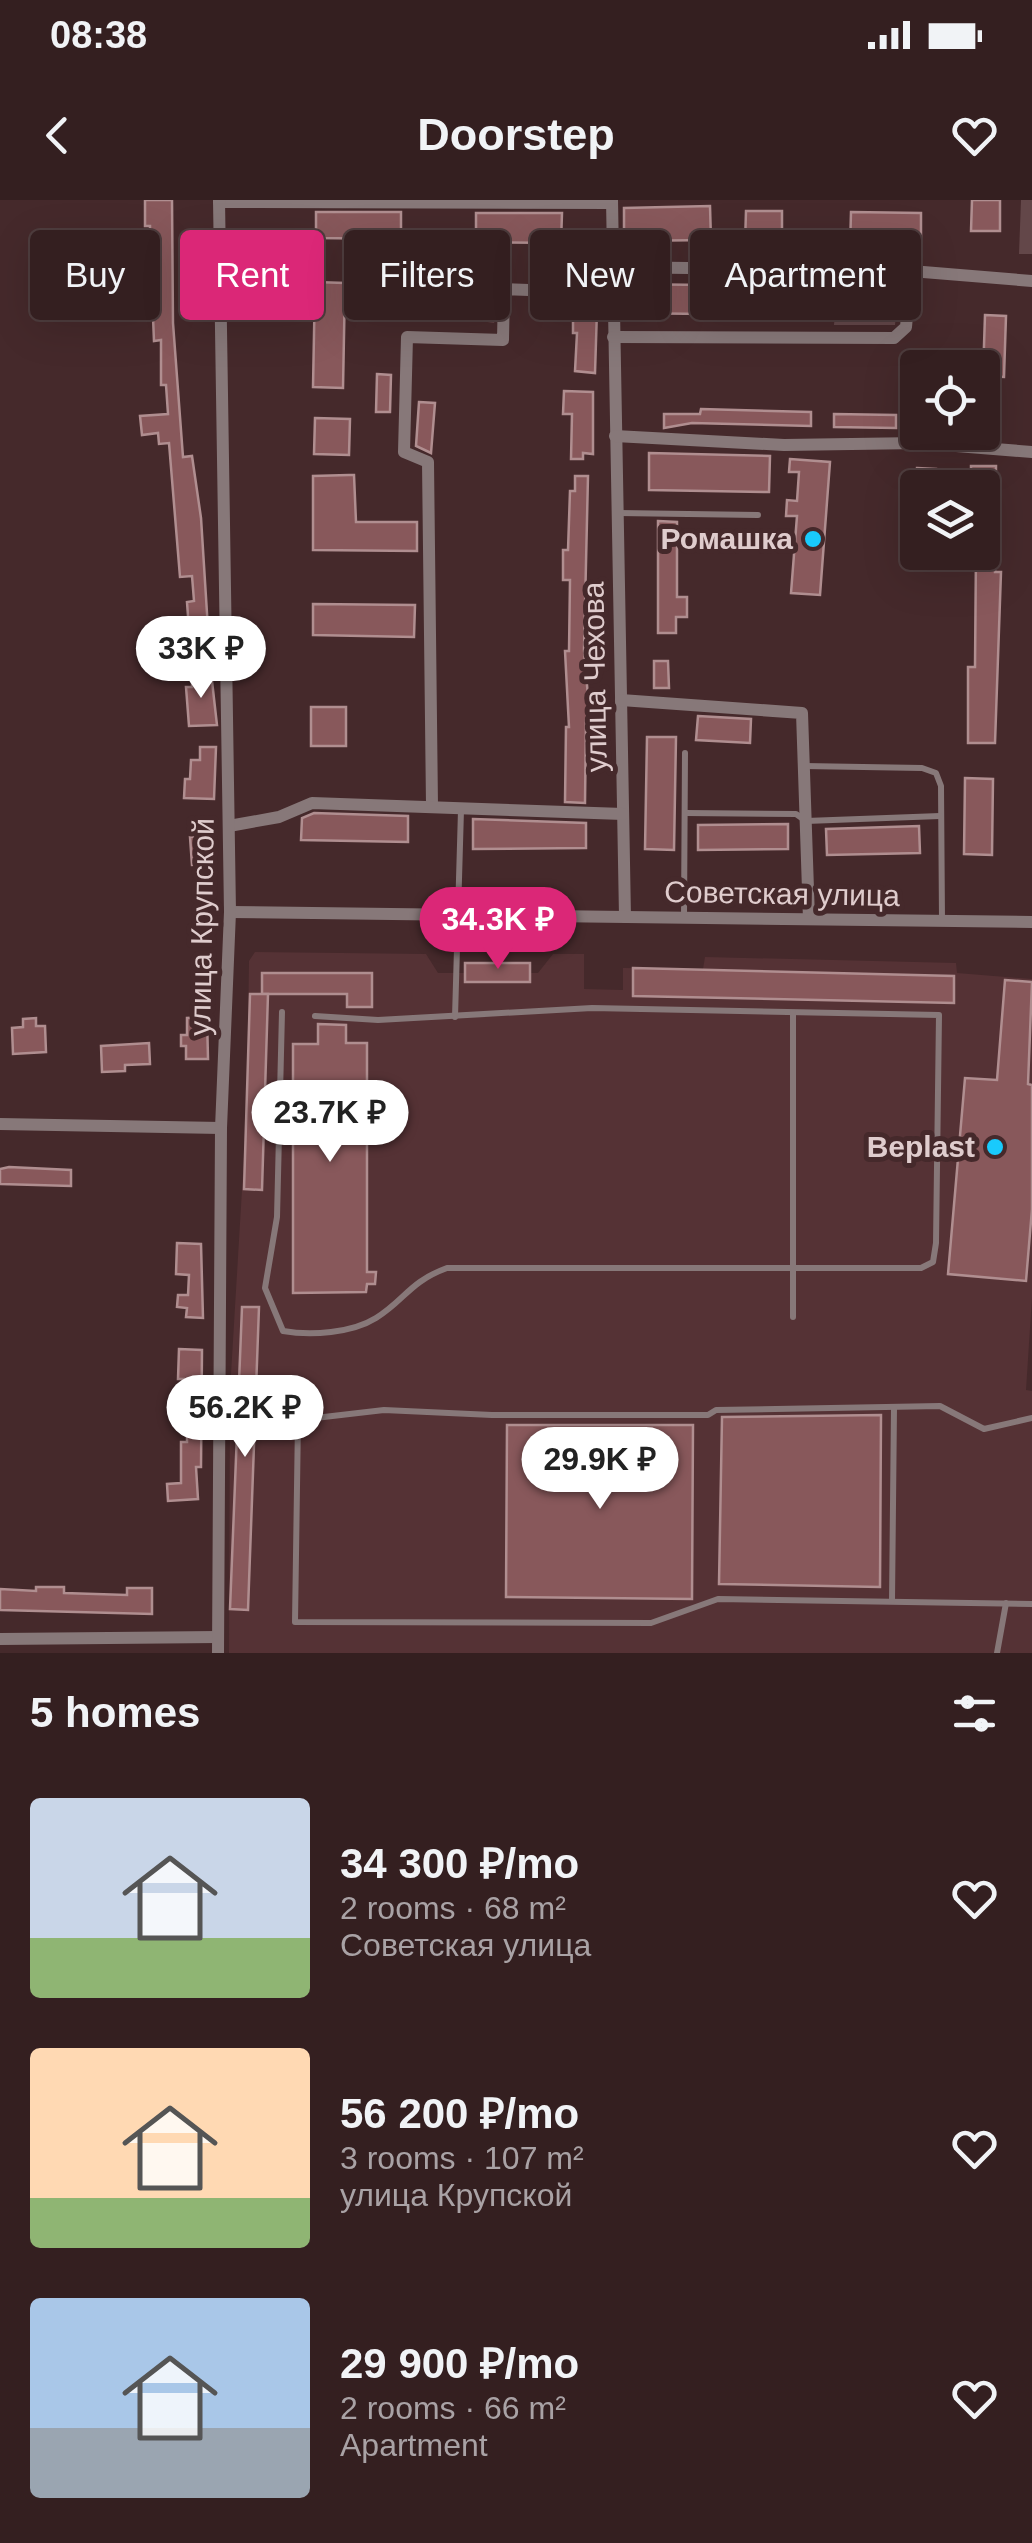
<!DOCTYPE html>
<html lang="en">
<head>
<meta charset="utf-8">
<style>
  body { margin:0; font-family:Helvetica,sans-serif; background:#3c2729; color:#f1f3f6; height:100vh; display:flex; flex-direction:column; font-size:38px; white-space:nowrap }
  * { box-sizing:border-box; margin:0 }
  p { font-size:32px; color:#a9a2a5 }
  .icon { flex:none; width:55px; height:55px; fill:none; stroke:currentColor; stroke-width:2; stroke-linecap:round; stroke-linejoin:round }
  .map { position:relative; height:1453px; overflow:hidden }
  .panel { display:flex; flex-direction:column; background:#341f20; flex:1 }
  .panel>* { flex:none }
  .banner { position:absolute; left:30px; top:30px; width:972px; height:90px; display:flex; gap:20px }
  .controls { position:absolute; left:900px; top:150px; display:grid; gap:20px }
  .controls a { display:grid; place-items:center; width:100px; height:100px; border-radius:10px; background:#341f20; box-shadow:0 10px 40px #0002,0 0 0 2px #4e3d3e; font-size:50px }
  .price { position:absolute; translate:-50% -85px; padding:0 22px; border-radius:35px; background:#fff; color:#222; font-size:32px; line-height:65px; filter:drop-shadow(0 2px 5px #0008) }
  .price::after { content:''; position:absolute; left:50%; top:60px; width:30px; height:22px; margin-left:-15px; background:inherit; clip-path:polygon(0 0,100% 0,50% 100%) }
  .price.active { background:#db2777; color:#fff }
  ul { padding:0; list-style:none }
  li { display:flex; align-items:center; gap:30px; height:250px; padding:0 30px }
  li span { display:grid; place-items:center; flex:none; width:280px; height:200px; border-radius:10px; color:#555 }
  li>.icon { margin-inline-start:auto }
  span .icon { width:120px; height:120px; fill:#fffc; stroke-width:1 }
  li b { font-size:42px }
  h2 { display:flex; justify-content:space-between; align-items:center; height:120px; padding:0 30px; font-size:42px }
  .chip { padding:0 35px; border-radius:10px; background:#341f20; box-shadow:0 10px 40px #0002,0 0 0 2px #4e3d3e; font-size:35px; line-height:90px }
  .chip.active { background:#db2777; color:#fff }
  .status { display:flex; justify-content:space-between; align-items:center; height:70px; padding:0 50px; background:#341f20; direction:ltr }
  .status svg { height:28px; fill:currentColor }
  header { display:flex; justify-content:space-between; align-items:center; height:130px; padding:0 30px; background:#341f20; font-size:45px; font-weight:600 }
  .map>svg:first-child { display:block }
  .built { fill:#553235 }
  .green { fill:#634749 }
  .building { fill:#88585b; stroke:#b08e90; stroke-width:2.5 }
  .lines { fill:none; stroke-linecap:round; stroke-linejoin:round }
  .service { stroke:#877879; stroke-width:6 }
  .minor { stroke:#877879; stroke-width:12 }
  .poi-dot { fill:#19cafc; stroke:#45292b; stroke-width:4 }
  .labels { text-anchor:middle; stroke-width:10; stroke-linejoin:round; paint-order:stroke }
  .poi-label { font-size:30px; font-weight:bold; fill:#dfcccd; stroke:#45292b; text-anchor:end }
  .street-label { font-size:30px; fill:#dfcccd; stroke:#45292b }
</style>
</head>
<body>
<div class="status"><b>08:38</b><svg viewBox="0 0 49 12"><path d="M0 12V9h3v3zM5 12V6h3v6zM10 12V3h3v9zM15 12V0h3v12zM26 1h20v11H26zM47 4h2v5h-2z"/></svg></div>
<header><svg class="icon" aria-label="back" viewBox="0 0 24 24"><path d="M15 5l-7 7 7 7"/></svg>Doorstep<svg class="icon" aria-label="heart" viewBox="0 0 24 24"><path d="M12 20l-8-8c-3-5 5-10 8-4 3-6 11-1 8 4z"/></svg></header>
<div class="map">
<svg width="1032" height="1453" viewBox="0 0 1032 1453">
  <rect width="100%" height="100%" fill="#45292b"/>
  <path class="built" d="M255,752l171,2 12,19h100l15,-19h31v35l39,1v-22l80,1 2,-12 251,6 1,10 75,6v318l-6,93 6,1v262h-803l1,-262 17,-285 2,-145z"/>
  <g class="green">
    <path d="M1021,0h11v54h-13z"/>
    <path d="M838,81l61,4 -4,40h-61z"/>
  </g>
  <g class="building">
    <path d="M145,0h27l1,123 10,134 9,-1 9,62 7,111 -19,1 -2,-28 7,-1 -2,-25 -12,1 -11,-134 -10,1 -1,-11 -16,2 -2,-19 28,-2 -2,-29h-5v-45l-7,1 -1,-24h-12l1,-19h9l-1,-72h-5z"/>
    <path d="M972,0h28v31h-29z"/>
    <path d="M710,6l1,34 -87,1v-33z"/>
    <path d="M746,11h36v33h-37z"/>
    <path d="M316,12h85v27l-85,-1z"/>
    <path d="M851,12l70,1v37l-71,-1z"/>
    <path d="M476,13h86l-1,30 -85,-1z"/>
    <path d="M315,82l30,1 -2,105 -30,-1z"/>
    <path d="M736,83l81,2v31l-82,-1z"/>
    <path d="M624,84l81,1v29l-81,-1z"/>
    <path d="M412,88l82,3 -1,30 -82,-3z"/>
    <path d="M573,109l24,1 -2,63 -20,-2 2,-38h-4z"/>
    <path d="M985,115l21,1 -2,61 -21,-1z"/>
    <path d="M377,174l14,1 -1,37h-14z"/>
    <path d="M564,191l29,1v62l-10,-1v6h-12l1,-45h-9z"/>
    <path d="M419,202l16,1 -4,50 -15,-7z"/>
    <path d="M701,209l110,3v14l-119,-3 -28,5v-14h36z"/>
    <path d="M834,214l62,1v13l-62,-1z"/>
    <path d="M315,218l35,1 -1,36 -35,-1z"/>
    <path d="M649,253l121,3 -1,36 -120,-2z"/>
    <path d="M790,259l40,3 -10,133 -29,-2 6,-77h-11l1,-16 10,1 2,-29h-10z"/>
    <path d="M971,266h25l-1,106h6l-6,171h-27v-76h7l1,-115h6v-64h-11z"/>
    <path d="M917,268l19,1 -1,19h-19z"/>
    <path d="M349,275h5l2,47h61v29l-104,-1v-74z"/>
    <path d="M575,276h13l-4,174 6,70h-4l-1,83 -20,-1 1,-75h3l-4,-76h4l1,-71h-7v-30h5l2,-59h5z"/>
    <path d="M658,321l19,1v75h10v20h-11v16h-18z"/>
    <path d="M313,404l102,1 -1,32 -101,-2z"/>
    <path d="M654,461h14l1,27h-15z"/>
    <path d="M211,472l6,53 -28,1 -3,-39h6v-14z"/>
    <rect x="311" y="507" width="35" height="39"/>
    <path d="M698,516l53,3 -1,24 -54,-3z"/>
    <path d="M647,537h29l-2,113 -29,-1z"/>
    <path d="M200,547h16l-2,52 -30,-1 1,-19h5l1,-19h9z"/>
    <path d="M965,578l28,1 -1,76 -28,-1z"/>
    <path d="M314,613l94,3v26l-107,-2 1,-22z"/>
    <path d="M473,619l113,4v25l-113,1z"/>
    <path d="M788,624v25l-90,1v-25z"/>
    <path d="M919,626l1,27 -93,2 -1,-26z"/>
    <path d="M202,636l3,28 -13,1 -2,-28z"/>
    <rect x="465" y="763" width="65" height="19"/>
    <path d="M633,768l321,8v27l-321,-7z"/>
    <path d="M262,773h110v34h-25v-13h-85z"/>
    <path d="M1005,780l27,2 -4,102 4,1v124l-6,72 -78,-7 17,-196 32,2z"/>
    <path d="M250,794h18l-6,196 -18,-1z"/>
    <path d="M207,817l1,42h-22v-13h-5v-11h6v-17z"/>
    <path d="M36,818v8h9l1,26 -33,2 -1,-26 11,-1v-8z"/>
    <path d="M318,824l28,1v18h21v229h9l-1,12h-8l-1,8 -73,1v-249h25z"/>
    <path d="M149,843l1,21 -25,1v6l-23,1 -1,-26z"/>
    <path d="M9,967l62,3v16l-71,-2v-15z"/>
    <path d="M177,1043l24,1 2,74 -17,-1 1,-9 -10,-1 1,-12h10l1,-20 -13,-1z"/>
    <path d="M242,1107h17l-11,303 -18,-1z"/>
    <path d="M179,1149l23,1 -1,117h-5l2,32 -30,2 -1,-17 14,-1v-41h6v-24h-5l2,-39h-6z"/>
    <path d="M881,1215l-1,172 -161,-3 3,-167z"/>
    <path d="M507,1225h186l-1,174 -186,-2z"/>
    <path d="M36,1387h28v6l63,2v-7h25v26l-152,-4v-21l36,2z"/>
  </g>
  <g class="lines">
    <g class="service">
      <path d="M618,313l140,2"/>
      <path d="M804,566l118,2 14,5 5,13 1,134"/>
      <path d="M685,613l111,1 10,7 134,-5"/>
      <path d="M684,717l1,-164"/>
      <path d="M282,812l-5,205 -12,71 18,43c28,5 69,2 93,-13 29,-18 33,-36 71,-50h474l12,-6 3,-19 3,-228 -347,-7 -214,12 -63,-4"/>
      <path d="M793,813v304"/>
      <path d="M455,817l6,-207"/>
      <path d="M1032,1218l-48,11 -44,-23 -224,4 -8,5h-216l-108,-5 -86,10 -3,202 356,1 67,-24 314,5"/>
      <path d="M892,1401l2,-193"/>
      <path d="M997,1453l9,-50"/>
    </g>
    <g class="minor">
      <path d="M612,0l13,717"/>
      <path d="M219,2l393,1"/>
      <path d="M612,67l299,4 121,10"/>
      <path d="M613,137l281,1 12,-11 5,-56"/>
      <path d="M615,236l169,9 135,-2 113,9"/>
      <path d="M621,500l181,13 7,206"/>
      <path d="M432,606l-4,-344 -24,-10 3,-115 96,3 1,-51 108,4"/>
      <path d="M229,626l50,-9 33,-14 311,11"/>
      <path d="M230,712l802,10"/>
      <path d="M0,924l221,4"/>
      <path d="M0,1439l218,-2"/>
      <path d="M218,1453l3,-525 9,-216 -11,-712"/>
    </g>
  </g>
  <g class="poi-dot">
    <circle cx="813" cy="339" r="10"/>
    <circle cx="995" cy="947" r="10"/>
  </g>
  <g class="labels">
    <g class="poi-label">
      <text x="793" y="349">Ромашка</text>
      <text x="975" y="957">Beplast</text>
    </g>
    <g class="street-label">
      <text transform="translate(595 477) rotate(-91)" y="10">улица Чехова</text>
      <text transform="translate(782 694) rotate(1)" y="10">Советская улица</text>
      <text transform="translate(202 727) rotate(-89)" y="10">улица Крупской</text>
    </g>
  </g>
</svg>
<div class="controls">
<a><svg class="icon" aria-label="locate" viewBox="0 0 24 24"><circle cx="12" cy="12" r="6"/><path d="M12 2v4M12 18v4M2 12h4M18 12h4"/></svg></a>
<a><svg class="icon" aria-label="layers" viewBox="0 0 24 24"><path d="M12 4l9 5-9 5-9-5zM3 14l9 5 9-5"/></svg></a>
</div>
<b class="price" style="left:201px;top:501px">33K ₽</b>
<b class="price active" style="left:498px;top:772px">34.3K ₽</b>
<b class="price" style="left:330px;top:965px">23.7K ₽</b>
<b class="price" style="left:245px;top:1260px">56.2K ₽</b>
<b class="price" style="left:600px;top:1312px">29.9K ₽</b>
<div class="banner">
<a class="chip">Buy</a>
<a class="chip active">Rent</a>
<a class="chip">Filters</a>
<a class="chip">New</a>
<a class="chip">Apartment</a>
</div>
</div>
<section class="panel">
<h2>5 homes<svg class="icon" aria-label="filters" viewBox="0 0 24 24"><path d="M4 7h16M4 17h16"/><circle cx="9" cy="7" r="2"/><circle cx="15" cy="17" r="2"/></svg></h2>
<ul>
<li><span style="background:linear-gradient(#c9d6e8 70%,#8fb573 0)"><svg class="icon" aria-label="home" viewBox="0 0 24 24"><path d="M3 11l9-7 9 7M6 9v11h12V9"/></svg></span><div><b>34 300 ₽/mo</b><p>2 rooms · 68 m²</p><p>Советская улица</p></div><svg class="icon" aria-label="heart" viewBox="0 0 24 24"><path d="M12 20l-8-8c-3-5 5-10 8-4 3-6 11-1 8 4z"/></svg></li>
<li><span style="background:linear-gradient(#ffd9b3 75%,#8fb573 0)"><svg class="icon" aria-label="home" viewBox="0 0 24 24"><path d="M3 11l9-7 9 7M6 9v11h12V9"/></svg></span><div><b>56 200 ₽/mo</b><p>3 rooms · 107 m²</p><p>улица Крупской</p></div><svg class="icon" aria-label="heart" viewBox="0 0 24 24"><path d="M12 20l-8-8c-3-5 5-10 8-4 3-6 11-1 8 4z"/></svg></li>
<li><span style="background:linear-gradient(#a9c7e8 65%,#9aa5b1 0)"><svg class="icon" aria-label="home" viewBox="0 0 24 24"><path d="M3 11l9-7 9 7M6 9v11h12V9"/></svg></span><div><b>29 900 ₽/mo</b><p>2 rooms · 66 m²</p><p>Apartment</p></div><svg class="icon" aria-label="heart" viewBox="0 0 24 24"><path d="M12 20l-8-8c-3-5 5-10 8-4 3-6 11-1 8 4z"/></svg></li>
</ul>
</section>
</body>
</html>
